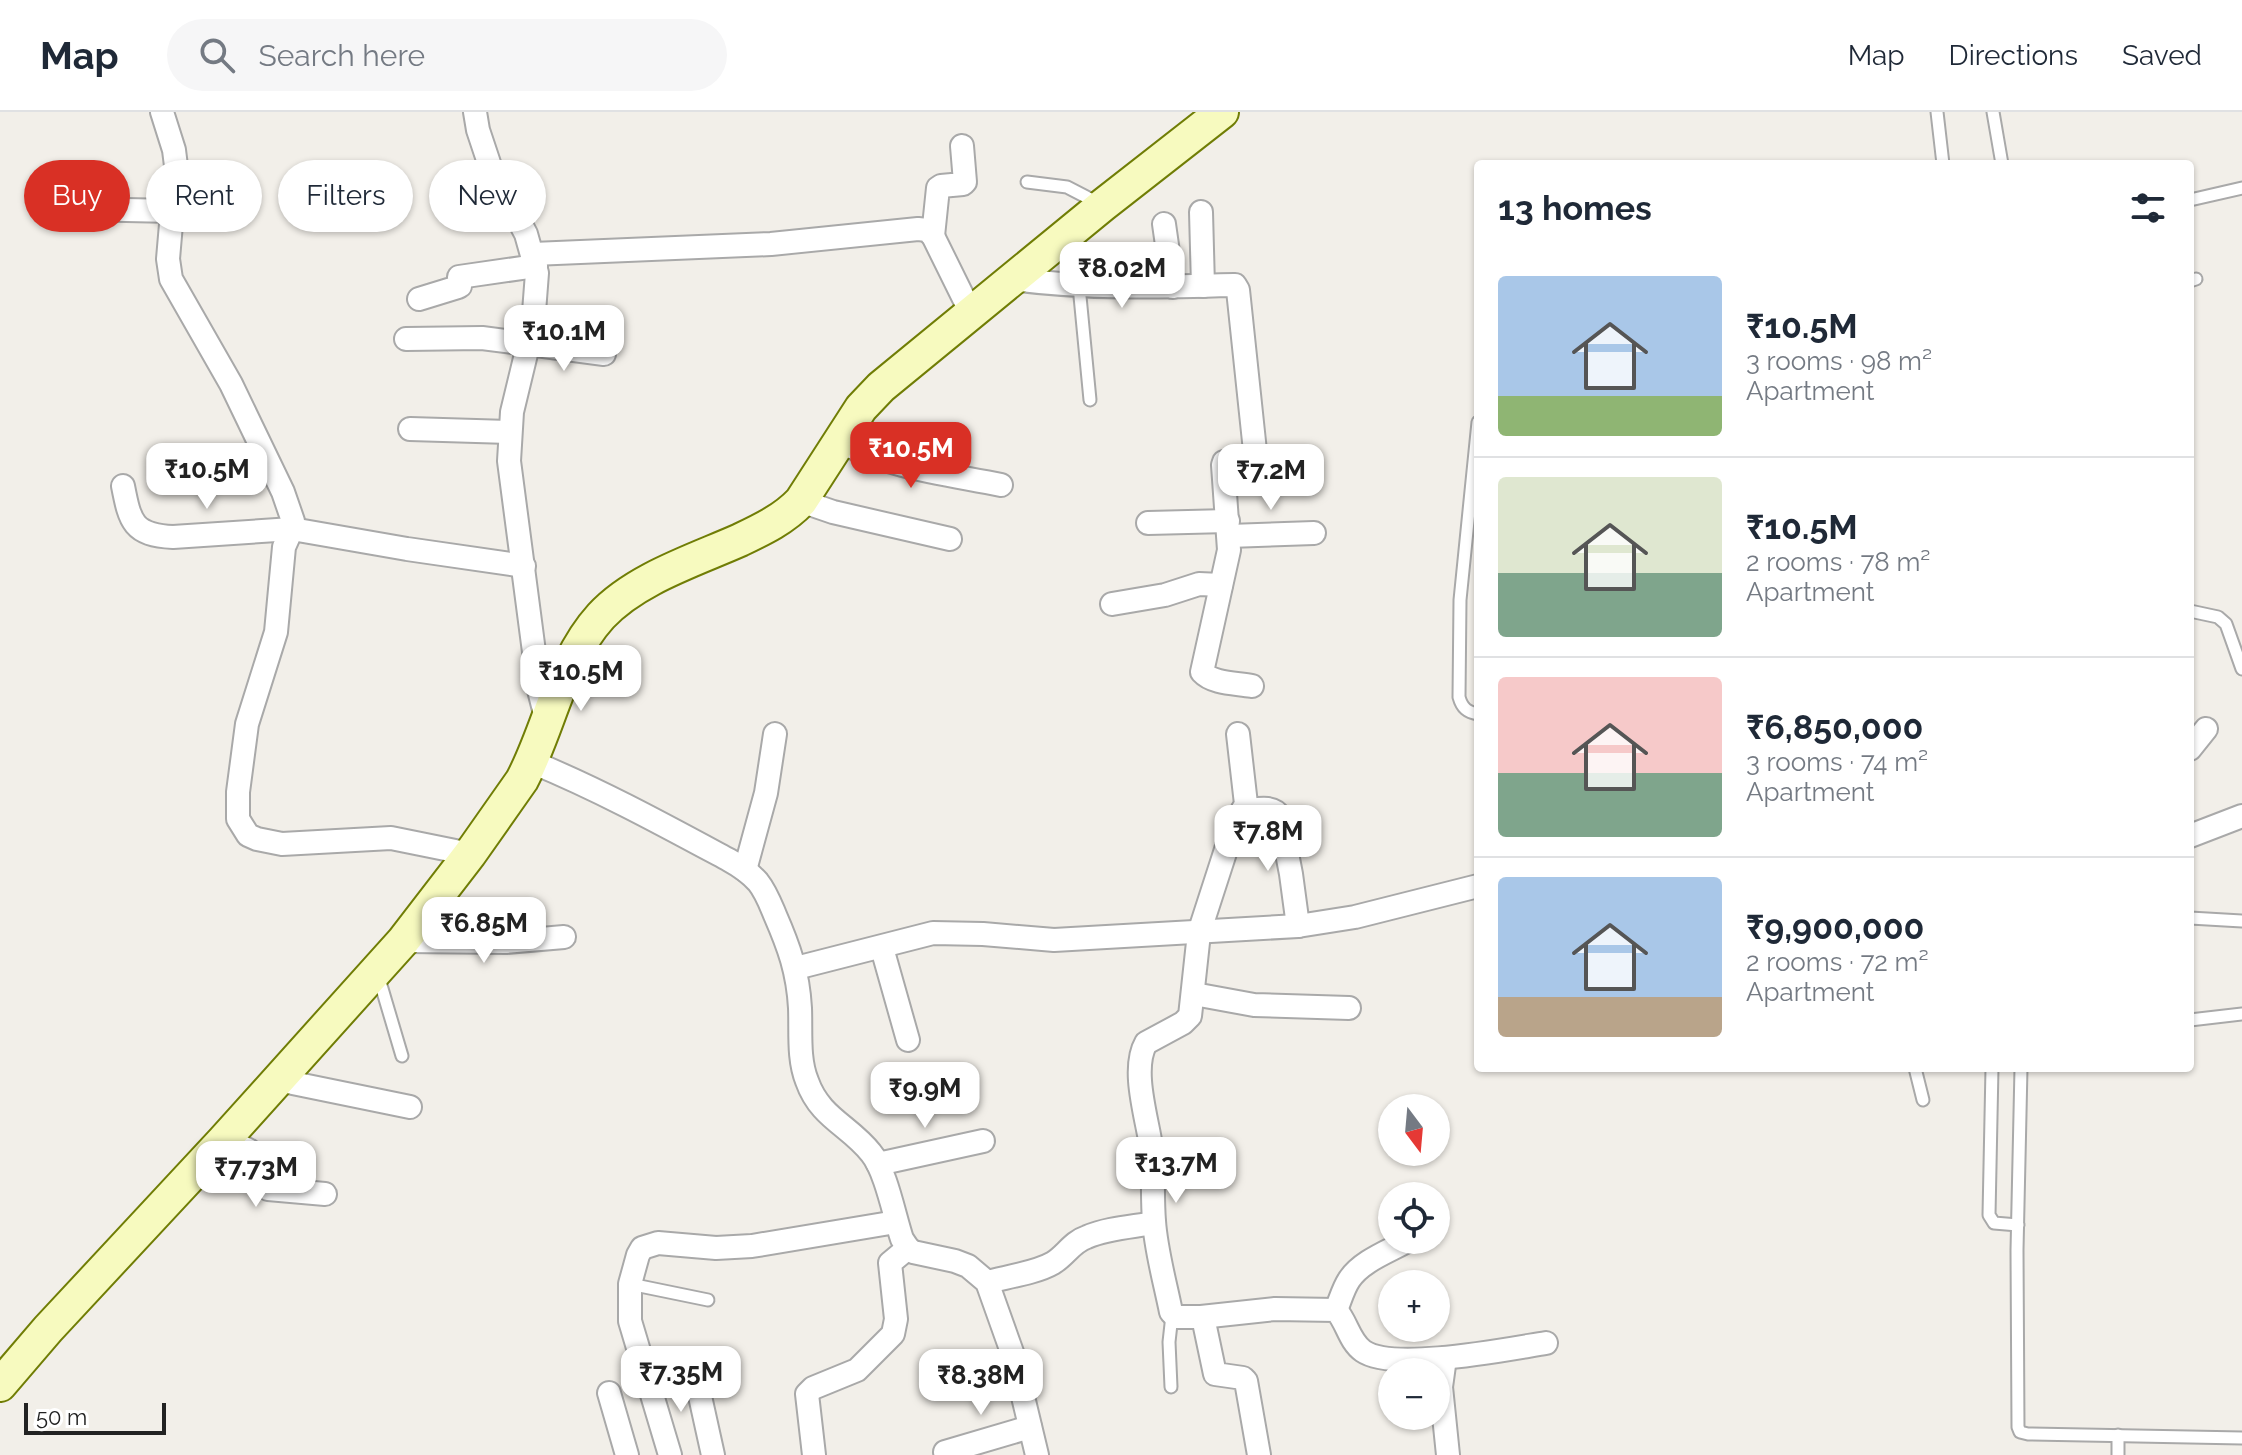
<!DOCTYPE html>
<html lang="en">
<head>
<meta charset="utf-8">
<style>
  body { margin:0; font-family:Raleway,sans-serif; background:#f6f6f7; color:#1f2937; height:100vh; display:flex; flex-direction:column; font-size:30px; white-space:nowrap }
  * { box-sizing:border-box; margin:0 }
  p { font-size:26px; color:#747a83 }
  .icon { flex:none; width:44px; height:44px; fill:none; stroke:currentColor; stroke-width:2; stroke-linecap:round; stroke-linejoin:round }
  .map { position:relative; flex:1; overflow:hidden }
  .drawer { position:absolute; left:1474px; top:48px; width:720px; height:912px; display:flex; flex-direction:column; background:#fff; border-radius:8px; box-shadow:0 2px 6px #0004 }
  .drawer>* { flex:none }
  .hud { position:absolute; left:24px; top:48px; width:760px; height:72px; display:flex; gap:16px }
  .needle { width:52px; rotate:164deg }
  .buttons { position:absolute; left:1378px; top:982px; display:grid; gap:16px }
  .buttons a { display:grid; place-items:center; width:72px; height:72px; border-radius:50%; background:#fff; box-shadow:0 2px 6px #0004; font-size:40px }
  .scale { position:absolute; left:24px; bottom:20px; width:142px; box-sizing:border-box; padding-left:8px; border:4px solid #222; border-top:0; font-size:22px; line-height:28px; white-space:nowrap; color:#222; -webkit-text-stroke:6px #fff; paint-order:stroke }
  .price { position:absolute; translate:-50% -68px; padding:0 18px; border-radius:16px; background:#fff; color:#222; font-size:26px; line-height:52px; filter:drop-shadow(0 2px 4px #0008) }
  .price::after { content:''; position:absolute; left:50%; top:48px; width:24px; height:18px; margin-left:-12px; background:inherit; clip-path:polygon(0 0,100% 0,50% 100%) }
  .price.current { background:#d93025; color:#fff }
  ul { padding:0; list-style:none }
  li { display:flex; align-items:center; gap:24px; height:200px; padding:0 24px }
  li+li { border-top:2px solid #e0e1e3 }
  li span { display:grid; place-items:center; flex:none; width:224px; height:160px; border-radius:8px; color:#555 }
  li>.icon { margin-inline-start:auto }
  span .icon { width:96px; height:96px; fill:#fffc; stroke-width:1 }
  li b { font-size:34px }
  h2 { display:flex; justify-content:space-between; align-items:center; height:96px; padding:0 24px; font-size:34px }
  .tag { padding:0 28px; border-radius:36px; background:#fff; box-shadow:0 2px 6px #0004; font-size:28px; line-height:72px }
  .tag.current { background:#d93025; color:#fff }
  header { display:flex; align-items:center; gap:48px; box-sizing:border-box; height:112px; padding:0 40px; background:#fff; border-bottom:2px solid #e0e1e3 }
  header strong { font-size:38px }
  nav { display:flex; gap:44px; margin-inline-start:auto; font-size:28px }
  .search { width:560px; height:72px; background:#f6f6f7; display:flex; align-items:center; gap:20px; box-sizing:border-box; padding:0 28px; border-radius:44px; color:#747a83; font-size:30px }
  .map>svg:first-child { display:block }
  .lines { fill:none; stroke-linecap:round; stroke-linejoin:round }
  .lane-casing { stroke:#a9a9a9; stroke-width:15 }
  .street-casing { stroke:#a9a9a9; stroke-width:26 }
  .secondary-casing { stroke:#707d05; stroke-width:36 }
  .lane { stroke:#fff; stroke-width:11 }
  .street { stroke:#fff; stroke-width:22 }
  .secondary { stroke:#f7fabf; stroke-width:32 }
</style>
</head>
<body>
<header>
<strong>Map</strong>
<div class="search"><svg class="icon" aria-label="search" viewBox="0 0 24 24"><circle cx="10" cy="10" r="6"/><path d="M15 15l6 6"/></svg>Search here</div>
<nav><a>Map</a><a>Directions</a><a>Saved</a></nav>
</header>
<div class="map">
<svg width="2242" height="1343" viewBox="0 0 2242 1343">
  <rect width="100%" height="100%" fill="#f2efe9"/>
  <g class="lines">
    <defs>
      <g id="lane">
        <path d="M1937,0l6,52"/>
        <path d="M1993,0l9,52"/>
        <path d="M1027,70l40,5 31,16"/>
        <path d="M2190,88l52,-12"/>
        <path d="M2190,169l6,-2"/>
        <path d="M1079,174l11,114"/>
        <path d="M1478,310l-18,178 -1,97c3,11 8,15 19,17"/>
        <path d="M2190,499l28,6 8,7 16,45"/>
        <path d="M2190,806l52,3"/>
        <path d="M378,863l24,81"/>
        <path d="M2190,908l52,-6"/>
        <path d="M1915,956l8,32"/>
        <path d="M1992,956l-3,147 5,8 24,2"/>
        <path d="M2021,956l-4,182 1,177 2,5 8,2 214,4"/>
        <path d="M630,1172l78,16"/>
        <path d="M1171,1275l-2,-45 3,-27"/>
        <path d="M2118,1343v-20"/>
      </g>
      <g id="street">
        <path d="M162,0l12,38 2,16 -8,93 3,20 60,105 52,108 10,29 -1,8 -8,18 -8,85 -29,92 -9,68v27l10,16 9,4 25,5 109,-6 79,16"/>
        <path d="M475,0l3,18 12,36 36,68 11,39 -4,52 -21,87 -3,49 30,229 8,32"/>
        <path d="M79,97l94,2"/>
        <path d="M1201,100l2,74"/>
        <path d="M1164,112l9,63"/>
        <path d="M933,124l5,-48 3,-2 22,-2 2,-2 -3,-36"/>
        <path d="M533,142l238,-10 147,-15 9,1 6,6 38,77"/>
        <path d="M1012,167c74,10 148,8 223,6l3,5 17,161 -1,4 -30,7 -1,3 6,85 -27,122c11,12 34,11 50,14"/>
        <path d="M419,187l39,-12 2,-1 -1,-9 77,-11"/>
        <path d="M406,227l76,-1 122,16"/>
        <path d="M410,317l99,3"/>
        <path d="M840,329c49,27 107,33 161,44"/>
        <path d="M123,374c7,36 10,49 50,51l119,-8 115,20 117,17"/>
        <path d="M801,389l32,11 117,27"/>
        <path d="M1148,411l80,-2"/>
        <path d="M1229,424l85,-3"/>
        <path d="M1112,492l53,-9 34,-11 22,1"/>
        <path d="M1238,622l8,70 -13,24 -34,105 -9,83 -7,7 -37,20c-15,26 1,75 5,103 3,25 1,50 3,75 2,30 11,61 17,91l5,5h25l3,5 11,52 28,4 3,3 13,74"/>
        <path d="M2190,637l16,-20"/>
        <path d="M532,650c68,28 132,63 197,98 11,6 21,13 29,22 8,10 12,21 17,33 14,32 23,57 25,93 1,24 -2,51 7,73 13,37 42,44 64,72 15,18 23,62 31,86l6,9 5,4 42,9 13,5 19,16 26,73 24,100"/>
        <path d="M1242,699c13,-1 31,-7 38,6l11,57 7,52"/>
        <path d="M2190,724l52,-20"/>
        <path d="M745,758l21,-77 9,-59"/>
        <path d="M403,829l103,1 58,-5"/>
        <path d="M882,836l26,92"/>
        <path d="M796,856l137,-35 50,1 71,6 244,-14 57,-9 123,-31"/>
        <path d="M1194,882l60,11 95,3"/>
        <path d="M278,968l132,27"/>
        <path d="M223,1029c8,3 20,5 27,10 12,8 7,28 18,38l57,5"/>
        <path d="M878,1052l105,-23"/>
        <path d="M987,1170c19,-5 49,-9 66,-19 13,-8 19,-21 34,-26 21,-9 45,-10 67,-14"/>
        <path d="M1336,1198c4,-9 7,-21 13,-30 12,-19 41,-29 60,-40"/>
        <path d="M1201,1205l74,-8 61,1c11,12 13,31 27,41 30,21 145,-2 183,-8"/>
        <path d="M1445,1246l-4,29 7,68"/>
        <path d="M647,1263l43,-8 4,2 19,86"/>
        <path d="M609,1281l18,62"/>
        <path d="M945,1340l85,-25"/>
        <path d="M670,1343l-40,-134v-37l8,-29 4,-7 16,-5 58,5 36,-2 144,-24"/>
        <path d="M814,1343l-7,-61 6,-6 44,-18 36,-36 3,-15 -6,-56 18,-15"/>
      </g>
      <path id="secondary" d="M0,1273l48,-56 175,-188 180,-200 67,-87 52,-74c28,-53 38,-119 79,-164 34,-37 94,-56 139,-76 23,-11 44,-21 61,-39l60,-93 20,-21 222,-182 119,-93"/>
    </defs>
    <use href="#lane" class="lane-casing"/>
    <use href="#street" class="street-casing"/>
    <use href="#secondary" class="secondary-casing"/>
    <use href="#lane" class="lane"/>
    <use href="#street" class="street"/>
    <use href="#secondary" class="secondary"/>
  </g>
</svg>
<div class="buttons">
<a><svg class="needle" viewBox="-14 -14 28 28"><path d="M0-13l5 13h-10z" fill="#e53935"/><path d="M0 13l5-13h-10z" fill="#747a83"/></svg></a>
<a><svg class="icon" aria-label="locate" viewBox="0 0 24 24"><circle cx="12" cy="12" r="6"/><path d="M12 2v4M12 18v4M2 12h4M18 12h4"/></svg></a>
<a>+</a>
<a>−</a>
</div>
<div class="scale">50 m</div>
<b class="price" style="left:1122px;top:198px">₹8.02M</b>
<b class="price" style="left:564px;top:261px">₹10.1M</b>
<b class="price current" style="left:911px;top:378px">₹10.5M</b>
<b class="price" style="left:207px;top:399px">₹10.5M</b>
<b class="price" style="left:1271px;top:400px">₹7.2M</b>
<b class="price" style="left:581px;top:601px">₹10.5M</b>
<b class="price" style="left:1268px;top:761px">₹7.8M</b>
<b class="price" style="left:484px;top:853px">₹6.85M</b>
<b class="price" style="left:925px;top:1018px">₹9.9M</b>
<b class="price" style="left:1176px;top:1093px">₹13.7M</b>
<b class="price" style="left:256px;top:1097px">₹7.73M</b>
<b class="price" style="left:681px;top:1302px">₹7.35M</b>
<b class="price" style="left:981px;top:1305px">₹8.38M</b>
<div class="hud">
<a class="tag current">Buy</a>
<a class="tag">Rent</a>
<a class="tag">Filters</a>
<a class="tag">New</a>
</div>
<section class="drawer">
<h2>13 homes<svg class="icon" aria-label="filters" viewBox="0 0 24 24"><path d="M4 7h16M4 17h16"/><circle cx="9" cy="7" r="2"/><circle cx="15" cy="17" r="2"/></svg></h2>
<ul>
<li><span style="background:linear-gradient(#a9c7e8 75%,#8fb573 0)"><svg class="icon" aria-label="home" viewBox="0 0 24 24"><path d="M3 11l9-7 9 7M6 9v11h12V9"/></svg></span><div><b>₹10.5M</b><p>3 rooms · 98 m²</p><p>Apartment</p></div></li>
<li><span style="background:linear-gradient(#dfe7d0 60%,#7fa58c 0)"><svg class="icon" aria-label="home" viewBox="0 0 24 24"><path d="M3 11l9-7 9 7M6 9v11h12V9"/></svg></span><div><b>₹10.5M</b><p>2 rooms · 78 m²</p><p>Apartment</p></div></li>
<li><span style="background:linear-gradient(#f6c9c9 60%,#7fa58c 0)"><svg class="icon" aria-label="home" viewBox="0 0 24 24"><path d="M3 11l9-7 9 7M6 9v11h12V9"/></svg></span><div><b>₹6,850,000</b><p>3 rooms · 74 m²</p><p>Apartment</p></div></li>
<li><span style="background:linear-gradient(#a9c7e8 75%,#b9a48a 0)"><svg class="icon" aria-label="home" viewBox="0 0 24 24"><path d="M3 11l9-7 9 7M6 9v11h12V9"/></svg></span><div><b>₹9,900,000</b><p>2 rooms · 72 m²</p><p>Apartment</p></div></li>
</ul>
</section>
</div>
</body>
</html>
